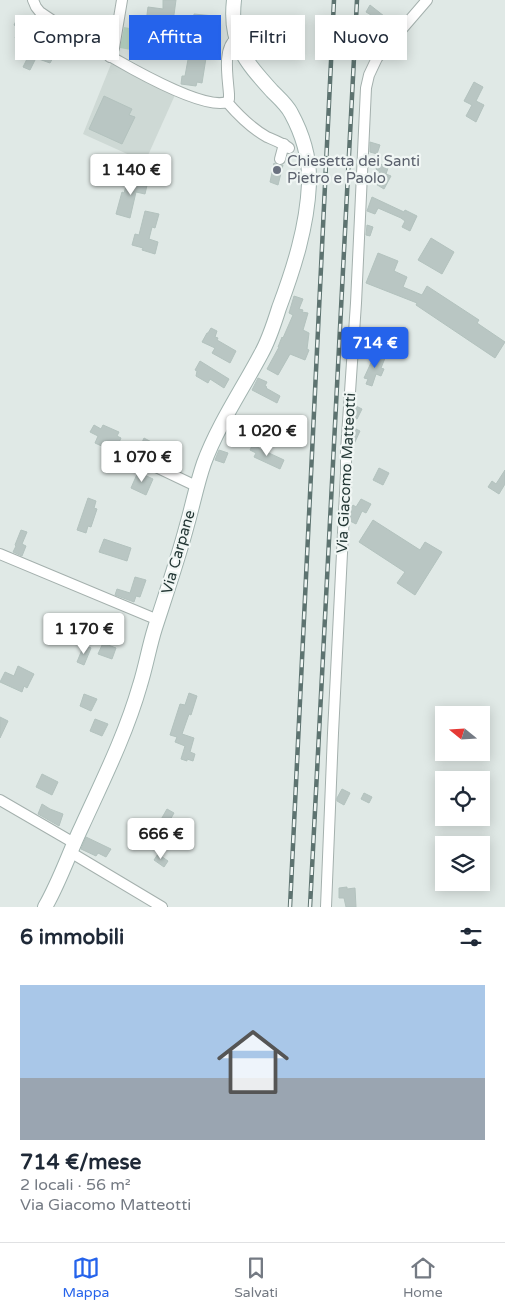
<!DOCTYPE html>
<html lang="it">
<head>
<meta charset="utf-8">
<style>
  body { margin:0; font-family:"Varela Round",sans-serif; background:#f6f6f7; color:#1f2937; height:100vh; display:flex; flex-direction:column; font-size:19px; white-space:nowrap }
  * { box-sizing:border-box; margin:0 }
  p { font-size:16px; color:#747a83 }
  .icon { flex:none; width:28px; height:28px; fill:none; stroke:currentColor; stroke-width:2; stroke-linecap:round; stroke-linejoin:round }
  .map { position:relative; height:907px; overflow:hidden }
  .panel { display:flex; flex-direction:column; background:#fff; flex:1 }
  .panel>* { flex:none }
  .top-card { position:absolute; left:15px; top:15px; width:475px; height:45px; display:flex; gap:10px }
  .needle { width:32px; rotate:288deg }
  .fabs { position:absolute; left:435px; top:706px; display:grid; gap:10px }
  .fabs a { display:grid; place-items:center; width:55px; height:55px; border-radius:0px; background:#fff; box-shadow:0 2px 12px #0003; font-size:25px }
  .price { position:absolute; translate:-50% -42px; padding:0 11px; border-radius:5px; background:#fff; color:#222; font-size:16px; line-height:32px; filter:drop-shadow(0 1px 2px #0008) }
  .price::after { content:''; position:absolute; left:50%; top:30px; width:15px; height:11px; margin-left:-8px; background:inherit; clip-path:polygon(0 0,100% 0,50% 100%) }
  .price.on { background:#2563eb; color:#fff }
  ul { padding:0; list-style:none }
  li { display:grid; align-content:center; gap:10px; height:265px; padding:0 20px }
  li span { display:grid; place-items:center; height:155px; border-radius:0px; color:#555 }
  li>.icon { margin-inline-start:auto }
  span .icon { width:90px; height:90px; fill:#fffc; stroke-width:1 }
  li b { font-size:21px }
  h2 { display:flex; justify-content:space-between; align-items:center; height:60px; padding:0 20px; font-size:21px }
  .pill { padding:0 18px; border-radius:0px; background:#fff; box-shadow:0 2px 12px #0003; font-size:18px; line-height:45px }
  .pill.on { background:#2563eb; color:#fff }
  .dock { display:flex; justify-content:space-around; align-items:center; height:70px; border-top:1px solid #e0e1e3; background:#fff; font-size:14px; color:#747a83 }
  .dock a { display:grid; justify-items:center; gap:2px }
  .dock .on { color:#2563eb }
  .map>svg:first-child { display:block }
  .built { fill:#ced9d5 }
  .green { fill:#bbd8c7 }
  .building { fill:#b9c6c3; stroke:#b3c2be }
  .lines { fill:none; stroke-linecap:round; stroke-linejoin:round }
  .street-casing { stroke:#a4b0ad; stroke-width:12 }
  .secondary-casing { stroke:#a1b3af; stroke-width:16 }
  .street { stroke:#fff; stroke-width:10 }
  .secondary { stroke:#fff; stroke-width:14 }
  .rail-casing { stroke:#5d7370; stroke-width:4.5 }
  .rail { stroke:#f0f6f4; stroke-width:2.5; stroke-dasharray:8; stroke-linecap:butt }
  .worship-dot { fill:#6b7280; stroke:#f0f6f4; stroke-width:2 }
  .labels { text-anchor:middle; stroke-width:4.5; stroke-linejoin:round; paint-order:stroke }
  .worship-label { font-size:15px; fill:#5b616d; stroke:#f0f6f4; text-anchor:start }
  .street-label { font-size:15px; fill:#233735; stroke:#f0f6f4 }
</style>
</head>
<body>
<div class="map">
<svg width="505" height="907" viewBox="0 0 505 907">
  <rect width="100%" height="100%" fill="#e0e9e6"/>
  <path class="built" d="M111,64l64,31 -30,67 -62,-28z"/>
  <path class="green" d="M124,27l37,7 -3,21 -38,-7z"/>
  <g class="building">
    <path d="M163,0h13l-3,22 -20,-2 -1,3 -6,-1 2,-15 15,2z"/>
    <path d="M370,5l14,11 -6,10 1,1 -9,11 -5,-5 3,-3 -3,-2 3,-4 -3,-2 6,-7 -5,-3z"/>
    <path d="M194,14l20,2 -2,19 -13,-1 1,-11h-7z"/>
    <path d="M25,18l8,5 -7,14 16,8 -2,4 14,7 -4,7 -14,-5 -6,12 -7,-3 10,-20 -18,-9 5,-10 -6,-3 3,-6 6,3z"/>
    <path d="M189,54l17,4 -4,25 -5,-1 -1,4 -15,-2 1,-8h3z"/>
    <path d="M474,82l9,5 -7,14 8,4 -8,17 -10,-6 6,-11 -8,-4z"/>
    <path d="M104,96l28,13 -3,6 6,2 -13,27 -33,-15z"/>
    <path d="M370,142l10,3 -3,9 -7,-2z"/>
    <path d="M274,163l5,3 4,-1 -5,20 -8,-3z"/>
    <path d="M379,163l9,5 -2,6 5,2 -7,13 -10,-6 6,-11 -4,-3z"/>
    <path d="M129,176l19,5 -3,13 -9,-2 -6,26 -14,-4 6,-22 2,1z"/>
    <path d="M372,197l32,15 1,-2 12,6 -7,15 -8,-4 3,-6 -4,-3 -23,-10 -3,6 -8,-3z"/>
    <path d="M145,211l14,3 -4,14 -3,-1 -3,12 9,3 -3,12 -13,-4 1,-2 -11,-3 3,-11 4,1z"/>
    <path d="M367,225l6,2 -3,9 -4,-1z"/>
    <path d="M431,238l23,14 -12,22 -24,-14z"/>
    <path d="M378,253l20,8 -4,10 13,6 -4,10 19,8 5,-9 52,34 -2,3 28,19 -10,16 -79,-53 1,-2 -51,-20z"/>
    <path d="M294,296l9,3 -4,10 4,1 -1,2 6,1 -5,17 6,3 -2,16 2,1 -4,10 -15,-6 -12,21 -11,-6 12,-22h-1l4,-10 1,1 10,-23 -4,-2z"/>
    <path d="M211,328l6,3 -2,6 3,1 -1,2 19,11 -6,12 -18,-10 3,-5 -13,-6 5,-9h1z"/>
    <path d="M375,354l10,4 -4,10 3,1 -3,7 -5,-2 -4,12 -6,-2 2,-5 -4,-1z"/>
    <path d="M200,361l29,18 -5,9 -14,-9 -2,4 -12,-7 1,-5 -2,-1z"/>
    <path d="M258,378l9,4 -2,4 2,1 -1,1 14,8 -3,7 -25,-13z"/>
    <path d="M356,406l6,3 -5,10 -2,-1z"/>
    <path d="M267,419l17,8 -8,16 -17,-9z"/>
    <path d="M94,425l7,4 2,-4 16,7 -2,4 4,2 -5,11 -9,-4 -1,3 -11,-5 3,-7 -8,-4z"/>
    <path d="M354,428l6,3 -6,13 -1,-1z"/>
    <path d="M144,438l15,8 -4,9 -15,-8z"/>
    <path d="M254,442l5,3 -1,3 26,12 -4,9 -26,-12 2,-4 -6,-3z"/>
    <path d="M219,450l9,3 -4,10 -9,-3z"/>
    <path d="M379,468l10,5 -6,12 -10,-5z"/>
    <path d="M505,470v14l-6,10 -11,-7 4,-6 4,3z"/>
    <path d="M138,472l15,7 -7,16 -15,-7z"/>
    <path d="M88,498l8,3 -2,7 3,1 -6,18 -3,-1 -2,7 -9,-3z"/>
    <path d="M361,499l10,5 -5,9 -4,-2 -6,13 -6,-3 1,-12 2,-4 3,2z"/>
    <path d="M373,520l47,30 5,-8 17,10 -27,43 -18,-12 8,-11 -46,-30z"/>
    <path d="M21,530l6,2 -5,12 4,2 -4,10 -9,-4 3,-6 -1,-1z"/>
    <path d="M104,539l27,9 -4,13 -28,-9z"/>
    <path d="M135,577l11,3 -6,17 -4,-1 -2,6 -19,-7 2,-6 13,4z"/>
    <path d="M107,614l13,5 -5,12 -12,-5z"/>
    <path d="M103,643l13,5 -4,11 -14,-5z"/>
    <path d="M84,645l7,3 -7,17 -7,-3z"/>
    <path d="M18,666l16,8 -7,14 -3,-2 -2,6 -22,-10 5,-10 9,4z"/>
    <path d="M189,693l8,3 -6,19 -2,-1 -7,20 12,4 -4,14 5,2 -2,7 -6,-2v2l-6,-2 4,-13 -10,-4 2,-5 -7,-2 10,-31 5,1z"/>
    <path d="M84,694l13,5 -6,12 -11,-5z"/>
    <path d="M0,717l8,4 -8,17z"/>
    <path d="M95,719l13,5 -6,12 -12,-5z"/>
    <path d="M42,774l16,8 -6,13 -16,-8z"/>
    <path d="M342,789l8,4 -6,12 -7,-4v-3z"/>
    <path d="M364,793l8,4 -3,6 -8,-4z"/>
    <path d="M42,804l8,5 13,5 -4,12 -21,-12z"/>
    <path d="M167,809l7,4 -8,14 -7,-4z"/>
    <path d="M86,837l25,12 -5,8 -8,-4 -2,3 -15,-7z"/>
    <path d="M158,854l10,7 -4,6 -10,-7z"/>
    <path d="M347,887v2l8,-1 1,19h-10l-2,-9h-5v-10z"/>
  </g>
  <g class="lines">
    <defs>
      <g id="street">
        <path d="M33,0l3,7 4,5c30,21 155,101 187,90"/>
        <path d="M110,57l4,-9 8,-48"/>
        <path d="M227,102c12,14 24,26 40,35 7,3 15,6 22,11"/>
        <path d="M227,102l2,-3v-5c-1,-15 -7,-46 7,-55"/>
        <path d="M280,159l4,-15"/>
        <path d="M133,456l63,30"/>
        <path d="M0,554l158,66"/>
        <path d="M0,800l74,43"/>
        <path d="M70,852l92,55"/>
        <path d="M326,907l7,-174 13,-260v-22l10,-148 10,-215 3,-13 8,-17 50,-58"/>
      </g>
      <path id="secondary" d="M45,907c15,-26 24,-54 37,-81 21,-46 44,-92 58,-141 6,-19 9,-38 15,-57 11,-34 23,-69 32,-103 6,-21 10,-42 17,-62 14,-38 38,-73 57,-109 8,-14 13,-30 18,-46 15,-40 28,-81 30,-124 1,-24 -6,-49 -18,-71 -4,-8 -12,-15 -19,-22 -27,-30 -43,-48 -38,-91"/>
    </defs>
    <use href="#street" class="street-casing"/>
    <use href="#secondary" class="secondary-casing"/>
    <use href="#street" class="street"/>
    <use href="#secondary" class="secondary"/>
    <defs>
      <g id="rail">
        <path d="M290,907l44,-907"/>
        <path d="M310,907l47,-907"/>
      </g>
    </defs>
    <use href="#rail" class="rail-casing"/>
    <use href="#rail" class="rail"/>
  </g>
  <circle class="worship-dot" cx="277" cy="170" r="5"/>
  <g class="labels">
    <g class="worship-label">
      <text x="287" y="166">Chiesetta dei Santi<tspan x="287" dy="17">Pietro e Paolo</tspan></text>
    </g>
    <g class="street-label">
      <text transform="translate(346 473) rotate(-87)" y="5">Via Giacomo Matteotti</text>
      <text transform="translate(178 552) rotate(-74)" y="5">Via Carpane</text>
    </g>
  </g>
</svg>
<div class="fabs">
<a><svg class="needle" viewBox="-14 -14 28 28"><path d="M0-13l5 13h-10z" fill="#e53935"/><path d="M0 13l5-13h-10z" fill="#747a83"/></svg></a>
<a><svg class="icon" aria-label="locate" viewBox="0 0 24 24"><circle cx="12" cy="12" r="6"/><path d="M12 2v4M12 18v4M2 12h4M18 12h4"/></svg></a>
<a><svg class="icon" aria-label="layers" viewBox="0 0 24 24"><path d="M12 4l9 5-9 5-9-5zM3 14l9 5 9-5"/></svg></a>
</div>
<b class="price" style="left:131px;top:196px">1 140 €</b>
<b class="price on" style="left:375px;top:369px">714 €</b>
<b class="price" style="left:267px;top:457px">1 020 €</b>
<b class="price" style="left:142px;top:483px">1 070 €</b>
<b class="price" style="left:84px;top:655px">1 170 €</b>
<b class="price" style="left:161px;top:860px">666 €</b>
<div class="top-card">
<a class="pill">Compra</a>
<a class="pill on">Affitta</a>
<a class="pill">Filtri</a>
<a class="pill">Nuovo</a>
</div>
</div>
<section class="panel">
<h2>6 immobili<svg class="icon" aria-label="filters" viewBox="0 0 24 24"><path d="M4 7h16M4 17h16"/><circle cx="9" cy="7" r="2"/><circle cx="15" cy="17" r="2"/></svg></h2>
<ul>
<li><span style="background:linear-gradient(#a9c7e8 60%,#9aa5b1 0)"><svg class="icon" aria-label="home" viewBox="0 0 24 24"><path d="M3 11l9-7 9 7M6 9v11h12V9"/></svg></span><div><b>714 €/mese</b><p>2 locali · 56 m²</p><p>Via Giacomo Matteotti</p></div></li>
</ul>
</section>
<nav class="dock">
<a class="on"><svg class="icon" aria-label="map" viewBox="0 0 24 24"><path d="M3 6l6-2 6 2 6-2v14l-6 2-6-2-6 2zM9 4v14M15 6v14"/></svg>Mappa</a>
<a><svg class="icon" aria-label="saved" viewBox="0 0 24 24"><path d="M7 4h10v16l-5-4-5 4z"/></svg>Salvati</a>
<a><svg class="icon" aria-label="home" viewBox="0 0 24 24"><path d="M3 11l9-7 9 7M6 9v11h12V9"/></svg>Home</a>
</nav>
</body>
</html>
